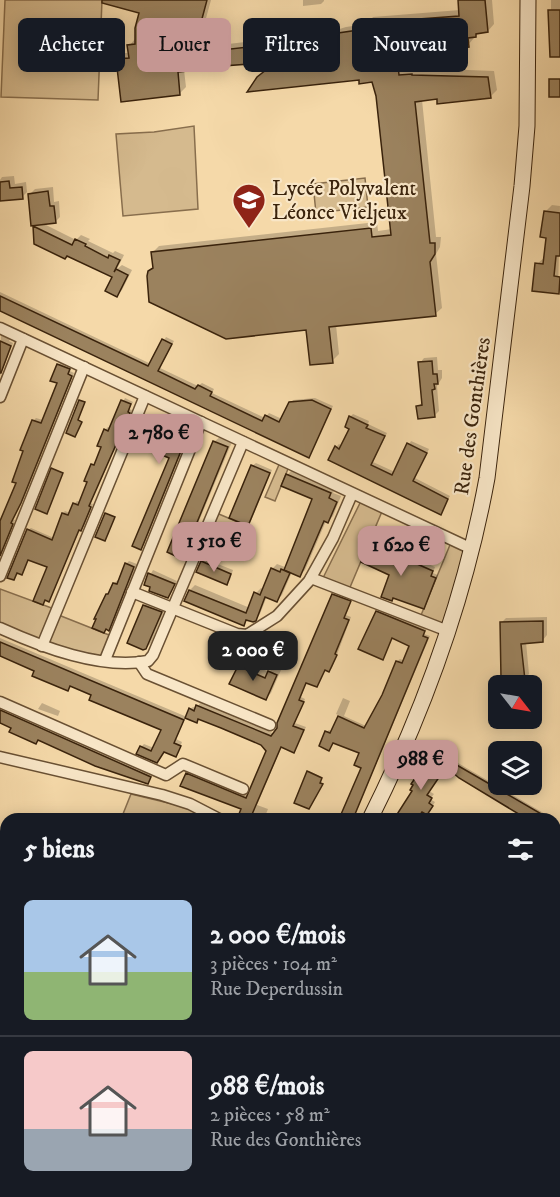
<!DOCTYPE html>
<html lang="fr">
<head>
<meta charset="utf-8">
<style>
  body { margin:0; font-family:"IM FELL DW Pica",serif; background:#242831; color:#f1f3f6; height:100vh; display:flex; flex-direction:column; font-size:22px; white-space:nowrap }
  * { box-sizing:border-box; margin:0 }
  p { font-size:20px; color:#9ea1a6 }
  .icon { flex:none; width:33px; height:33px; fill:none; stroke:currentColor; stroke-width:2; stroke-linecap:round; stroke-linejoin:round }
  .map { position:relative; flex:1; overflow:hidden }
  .sheet { position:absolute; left:0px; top:813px; width:561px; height:384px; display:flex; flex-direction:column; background:#171b24; border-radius:18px 18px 0 0; box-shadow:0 3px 15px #0003 }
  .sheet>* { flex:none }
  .banner { position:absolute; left:18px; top:18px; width:525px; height:54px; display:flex; gap:12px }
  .needle { width:39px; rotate:121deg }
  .fabs { position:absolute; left:488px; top:675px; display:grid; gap:12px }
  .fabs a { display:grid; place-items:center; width:54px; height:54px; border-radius:9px; background:#171b24; box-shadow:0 3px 15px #0003; font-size:30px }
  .price { position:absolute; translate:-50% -51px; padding:0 14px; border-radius:12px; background:#c59692; color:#111; font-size:20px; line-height:39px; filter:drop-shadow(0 2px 3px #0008) }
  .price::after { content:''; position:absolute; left:50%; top:36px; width:18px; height:14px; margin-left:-9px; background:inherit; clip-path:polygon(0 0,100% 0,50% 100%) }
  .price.on { background:#222; color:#fff }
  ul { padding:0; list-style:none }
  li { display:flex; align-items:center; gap:18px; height:150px; padding:0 24px }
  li+li { border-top:2px solid #363941 }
  li span { display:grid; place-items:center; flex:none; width:168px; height:120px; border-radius:9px; color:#555 }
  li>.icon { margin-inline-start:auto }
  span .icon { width:72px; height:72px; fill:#fffc; stroke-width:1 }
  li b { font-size:26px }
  h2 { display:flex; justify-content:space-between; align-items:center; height:72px; padding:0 24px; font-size:26px }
  .tag { padding:0 21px; border-radius:9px; background:#171b24; box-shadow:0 3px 15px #0003; font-size:21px; line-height:54px }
  .tag.on { background:#c59692; color:#111 }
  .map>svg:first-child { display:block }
  .green { fill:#d5ba8e; stroke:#886e4d; stroke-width:1.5 }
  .shadow { fill:#0003 }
  .building { fill:#9b825e; stroke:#3a230c; stroke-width:1.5 }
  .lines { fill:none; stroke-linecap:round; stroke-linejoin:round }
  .street-casing { stroke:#695033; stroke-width:13 }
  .secondary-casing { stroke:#3a230c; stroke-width:17 }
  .street { stroke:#f8e6c7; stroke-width:10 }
  .secondary { stroke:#f8e6c7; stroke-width:15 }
  .labels { text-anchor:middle; stroke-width:4.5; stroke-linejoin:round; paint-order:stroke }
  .poi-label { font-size:21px; fill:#3a230c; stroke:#f8e6c7; text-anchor:start }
  .street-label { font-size:21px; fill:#3a230c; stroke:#f8e6c7 }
</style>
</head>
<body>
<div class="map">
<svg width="560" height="1197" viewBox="0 0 560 1197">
  <rect width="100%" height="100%" fill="#f5d9a9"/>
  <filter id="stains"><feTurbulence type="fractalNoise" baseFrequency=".00333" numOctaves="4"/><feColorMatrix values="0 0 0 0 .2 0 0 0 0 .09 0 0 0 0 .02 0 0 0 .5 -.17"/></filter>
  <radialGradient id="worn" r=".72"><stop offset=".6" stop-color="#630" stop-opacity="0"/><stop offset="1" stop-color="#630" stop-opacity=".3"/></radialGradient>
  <g class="green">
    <path d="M5,0h97l-4,100 -97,-3z"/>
    <path d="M194,126l4,83 -75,7 -7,-82 38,-2z"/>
    <path d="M365,178l3,29 -52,6 -3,-29z"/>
    <path d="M281,460l9,4 -15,37 -10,-4z"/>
    <path d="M362,499l21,10 -35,83 -27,-10z"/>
    <path d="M214,512l38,16 -11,25 -38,-16z"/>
    <path d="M452,540l20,9 -24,82 -29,-11z"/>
    <path d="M0,589l57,21 -1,4 58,23 -9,23 -105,-32z"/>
    <path d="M131,794l54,13 26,12h-90z"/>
    <path d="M555,1090l5,4v103h-158l6,-6h147z"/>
  </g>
  <g class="shadow">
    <path d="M123,0h88l-6,22 -5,5 2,20 52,-6 1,15 -6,6 -50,4 -2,3 -13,1 2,17 -7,7 -61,-34 6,-7h5v-7l6,-7 5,-27z"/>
    <path d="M303,0h21v1l-3,3 -18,2z"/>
    <path d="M460,0h32l2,24 -6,7 -9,1 -11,13 -64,8 1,17 13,-2 76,3 3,19 -7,7 -68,3 14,137h5l-1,10 -4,7 6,54 -7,6 -99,11 3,29 -7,7 -24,-33 -159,-56 5,-6 -1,-14 6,-6 218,-24 1,9 14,-2 -15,-134 -3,-14 -14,-3h-102l34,-29 25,-13 29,-9 21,-3 6,-7 87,-7z"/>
    <rect x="551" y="0" width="9" height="56"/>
    <path d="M14,176l1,8 11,-2 1,10 -5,5 -22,3v-20l2,-3z"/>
    <path d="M53,187l1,15 5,-1 1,16 -5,5 -13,1 34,17 5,-5 9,4 -2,2 25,12 2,-2 9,4 -7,14 5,-4 10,5 -10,20 -5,5 -3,-19 -46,-21 -32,-12 -2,-17 3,-3 -7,-29 5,-5z"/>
    <path d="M552,205l8,1 -2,87 -21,-29 8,-7 3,-21 -3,-24z"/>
    <path d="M0,292l151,72 15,-27 8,4 -14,27 38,18 4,-3 12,6 -2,4 53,25 4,-5 13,6 11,-19 22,-2 18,8 -24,50 -309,-147z"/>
    <path d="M1,333l10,4 -2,4 4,2 -13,33z"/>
    <path d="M437,357l1,13h4v8l-5,8 2,25 -5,5 -16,-9 5,-6 -3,-38 4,-5z"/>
    <path d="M61,362l11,4 -2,5 4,2 -50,125 -11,22h2l-15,38v-32l18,-44 -6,-2 13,-29 8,-30 3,-3 7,2 16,-38 -1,-17z"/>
    <path d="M125,398l8,4 -4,7 3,1 -42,93 3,1 -9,23 -4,2 -29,68 -8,6 6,-37 -20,-8 -5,13 -3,3 -3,-2 -4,7 14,-49 3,-2 23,10 9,-25 2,-2 5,2 4,-9 3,-3 4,1 8,-21 3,-16 5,-2 8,-33 3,-3 3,1z"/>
    <path d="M353,414l16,7 -1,3 19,9 -14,29 22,10 16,-31 18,8 -14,29 35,18 -10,17 -104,-66 3,-3 3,2 9,-18 -1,-11z"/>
    <path d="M148,416l5,2 -1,3 19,8 10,-10 10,4 -2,5 2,1 -47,116 -3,3 30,-91 -26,-38z"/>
    <path d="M220,437l12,5 -46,110 -5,5 -12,-6 46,-110z"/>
    <path d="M256,463l16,7 -21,51 -3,3 4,-58z"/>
    <path d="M292,470l43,18 -2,5 8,3 -8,20 -5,5h-2l-21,49 -5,5 -8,-3 -10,23 -5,5 -10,-4 -7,18 -5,6 -6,-1 -6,5 -57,-24 4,-10 5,-5 55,23 6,-15 5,-5 3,1 8,-20 5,-5 8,3 29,-69 -27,-23z"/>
    <path d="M372,543l5,2 1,-2 57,24 -2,6 5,2 -12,29 -3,3 -28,-11 -3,4 -1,-26 -22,-28z"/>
    <path d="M205,559l28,11 -3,10 -4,3 -24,-21z"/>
    <path d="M129,561l8,3 -25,62 -8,6 3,-37 7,-12 4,-3 2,1 6,-17z"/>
    <path d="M153,570l24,11 -9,16 -23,-13z"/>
    <path d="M336,592l16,7 -6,16 5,2 -19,51 -3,3 -4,-2 -8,16 -10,-4 -6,16 4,2 -10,24 11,4 -12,24 -12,-5 -25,59 11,4 -4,10h-26l5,-11 -56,-34 3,-3 58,25 20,-45 -6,-8 -63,-25 -2,3 -11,-4 -10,22 6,3 -4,10 -3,3 -11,-4 -7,10 -16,-14 3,-3 10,4 9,-19 -70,-35 -22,-9 -3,4 -32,-19 -36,-14v-18l187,79 3,-8 3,-2 4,1 3,-5 75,31 55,-136z"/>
    <path d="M149,601l17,6 -15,36 -5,5 -17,-6 15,-37z"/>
    <path d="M379,610l48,18 -3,6 6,2 -77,183h-12l22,-51 -2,-16 -27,-11 -5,8 -3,-17 3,-2 4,2 7,-16 -4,-2 7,-16 7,3 -6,15 22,10 17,-30 14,-35 3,-2 5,2 6,-16 -18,-8 -10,21 -6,-46z"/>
    <path d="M547,617v18l-5,6 -16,1 3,32 -5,5 -23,-56 5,-5z"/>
    <path d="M244,661l25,11 5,-5 7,3 -10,23 -5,5 -27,-32z"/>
    <path d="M42,703l18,8 -2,5 -20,-7z"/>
    <path d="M0,707l153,67 -3,5 -3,3 -109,-42 -3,3 -21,-16 -14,-6z"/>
    <path d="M434,755l14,9 -19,27 5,3 -4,5 5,3 -5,8h-7l-6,9h-20z"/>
    <path d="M458,763l94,55 -22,1 -77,-48z"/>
    <path d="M309,771l13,6 -2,5 3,1 -13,23z"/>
    <path d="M555,893l5,4v28l-5,-4z"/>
    <path d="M0,975l6,1v28l-6,7z"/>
    <path d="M0,1013l6,4v52l-6,-4z"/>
    <path d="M6,1130v37l-6,-4v-25z"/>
    <path d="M22,1191h26l-4,5 2,1h-29z"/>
    <path d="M109,1191h17l8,6h-30z"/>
    <path d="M267,1191h24l-3,6h-23z"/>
  </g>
  <g class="building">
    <path d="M102,0h105l-8,30 -6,-2 2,25 53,-6 1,17 -52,4v2l-19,2 2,23 -59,7 -5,-43 13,-1 -2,-13 8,-1v-16l4,-15 -37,-10z"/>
    <path d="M458,0h27l3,32 -12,2v3l-8,1 1,9 -72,9 2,19 13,-1v1l76,2 3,21 -54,6v-5l-22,3 15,141h5v11l-5,8 6,54 -107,11 4,36 -23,2 -4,-35 -80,9 -77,-37 -2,-26 1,-5 5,-3 -2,-16 220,-24 1,9 19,-2 -15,-139 -4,-14 -13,2v-4l-112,12 10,-15 27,-21 25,-14 29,-9 27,-4v-6l94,-7z"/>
    <path d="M548,10h12v47h-10z"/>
    <rect x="549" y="79" width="11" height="18"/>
    <path d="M9,181l1,7 12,-1 1,12 -23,2v-19z"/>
    <path d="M48,191l2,15h4l2,17 -25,3 -3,-32z"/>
    <path d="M544,211l16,2v43h-4l-2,20 6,1 -1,17 -27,-3 3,-28 8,1 3,-26 -6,-1z"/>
    <path d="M33,226l39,19 3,-6 11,5 -1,2 23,12 1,-3 11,5 -6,12 2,-3 12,6 -11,22 -12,-6 7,-14 -45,-21 -2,3 -31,-15z"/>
    <path d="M0,296l148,70 14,-27 10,5 -14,27 37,18 3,-4 14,7 -2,4 52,25 3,-6 14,7 10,-20 23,-2 19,9 -22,49 -309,-147z"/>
    <path d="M0,341l11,5 -10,27h-1z"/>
    <path d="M432,361l1,13h4l1,10h-4l1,5 -3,1 3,27 -17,2 -2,-13 6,-1 -4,-43z"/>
    <path d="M57,364l13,5 -2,5 4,2 -51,127 -10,20 2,1 -13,32v-35l16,-38 -4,-1 11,-31 -3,-1 12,-30 9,3 16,-40 -7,-2z"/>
    <path d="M79,400l6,2 -7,18 4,2 -7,15 -9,-4z"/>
    <path d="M121,400l10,4 -3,8 2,1 -41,93 2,1 -10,24 -2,-1 -30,72 -4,-2 -2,5 -10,-4 14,-34 -19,-7 -6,15 -5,-2 -3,7 -7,-2 20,-49 25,11 10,-27 6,2 5,-12 5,2 9,-23 -3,-1 7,-17 3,1 7,-18 -4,-1 7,-17 4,2z"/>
    <path d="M349,416l19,9 -2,3 19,8 -14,29 21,10 15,-32 20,10 -14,28 35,18 -7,16 -113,-55 7,-14 4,3 10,-20 -4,-2z"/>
    <path d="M144,418l7,3 -1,3 18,7 3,-6 3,2 3,-6 12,5 -2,5h2l-48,119 -9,-4 37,-88 -35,-15z"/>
    <path d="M213,441l15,6 -46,112 -15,-7z"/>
    <path d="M251,465l19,8 -22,53 -19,-8z"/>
    <path d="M51,468l12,5 -16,41 -12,-5z"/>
    <path d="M286,474l45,19 -2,5 8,4 -9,21 -4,-2 -24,56 -16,-7 28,-71 -31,-13z"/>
    <path d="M105,513l10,4 -10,24 -10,-4z"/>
    <path d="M368,545l5,3 1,-3 59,26 -2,5 5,2 -12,31 -31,-11 -1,3 -11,-4 8,-22 -28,-13z"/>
    <path d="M201,561l30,13 -4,11 -31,-13z"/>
    <path d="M125,563l9,4 -25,64 -3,-2 -2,4 -12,-5 4,-9h-2l12,-25h2l5,-11 4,1z"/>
    <path d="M271,568l9,4 1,-3 9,4 -13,29 -12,-5 -9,24 -3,1 -7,-2 -2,6 -60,-25 5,-11 57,23 8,-21 6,3z"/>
    <path d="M148,573l27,11 -7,14 -19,-7 1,-4 -6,-2z"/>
    <path d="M332,594l19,7 -7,17 5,2 -14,34 2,1 -8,17 -4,-2 -8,17 -11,-4 -7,17 5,2 -11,24 11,4 -10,23 -13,-6 -31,72h-13l4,-10 -61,-23 6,-13 60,25 20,-47 -5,-6 -40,-17 -23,-9 -1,4 -12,-5 4,-10 5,3 2,-6 75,31 6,-8v-5z"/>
    <path d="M143,605l19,7 -16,37 -3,1 -16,-7z"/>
    <path d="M376,611l49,20 -2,5 5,2 -75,181h-14l22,-51 -7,-3 5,-12 -26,-10 -4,8 -10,-5 6,-15 5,2 8,-17 26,12 18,-33 14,-34 6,2 7,-17 -17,-8 -9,22 -25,-11z"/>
    <path d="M543,621v21l-22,2 4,36 -24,-2 -1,-56z"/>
    <path d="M0,642l184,78 -10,23 7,3 -5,11 -12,-5 -7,11 -21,-9 4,-8 11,5 10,-21 -72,-30 2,-5 -21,-9 -2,5 -36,-15 2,-5 -34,-15z"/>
    <path d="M238,666l27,12 3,-7 9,4 -11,25 -37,-16z"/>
    <path d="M0,710l151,67 -3,7 -53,-18 -57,-26 -2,4 -27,-12 2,-4 -11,-5z"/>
    <path d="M430,757l16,10 -19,28 5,3 -3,5 4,3 -6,9 -5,-3 -5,7h-23l18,-28 -2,-1 3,-5 -2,-1z"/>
    <path d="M455,764l45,26 50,29h-23l-68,-41 -8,-7z"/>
    <path d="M307,771l15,7 -2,5 3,1 -14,25 -15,-6z"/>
  </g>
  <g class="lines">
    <defs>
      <g id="street">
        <path d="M0,328l472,221"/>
        <path d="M0,397l23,-58"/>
        <path d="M0,576l84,-209"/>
        <path d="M311,578l137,53"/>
        <path d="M132,592l105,42 10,1 30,-19 32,-35 24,-43 19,-44"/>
        <path d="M0,628c42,19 101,42 148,33l5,-6 90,-213"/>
        <path d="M42,646l103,-250"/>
        <path d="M105,660l96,-238"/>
        <path d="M139,662l8,12 123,51"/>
        <path d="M0,702l166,73 17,-11 60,25"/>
        <path d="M0,757l162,38 28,9 29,15"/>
        <path d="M0,969l6,4"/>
        <path d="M162,1191l9,6"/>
        <path d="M295,1197l3,-6"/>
      </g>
      <g id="secondary">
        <path d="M370,819c54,-108 95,-221 117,-341l35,-292 5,-60 1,-126"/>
        <path d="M81,1197l6,-6"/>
      </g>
    </defs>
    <use href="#street" class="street-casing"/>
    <use href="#secondary" class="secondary-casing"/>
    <use href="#street" class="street"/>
    <use href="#secondary" class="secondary"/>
  </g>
  <defs>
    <symbol id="school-pin" viewBox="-11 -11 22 30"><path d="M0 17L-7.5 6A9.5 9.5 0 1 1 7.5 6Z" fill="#8f2418" stroke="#f8e6c7"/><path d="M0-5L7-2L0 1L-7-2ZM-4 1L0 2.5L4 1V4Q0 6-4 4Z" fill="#fff"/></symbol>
  </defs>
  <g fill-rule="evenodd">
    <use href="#school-pin" x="230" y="181" width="38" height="52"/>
  </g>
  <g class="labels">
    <g class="poi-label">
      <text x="272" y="195">Lycée Polyvalent<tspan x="272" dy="24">Léonce Vieljeux</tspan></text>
    </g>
    <g class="street-label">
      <text transform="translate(472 416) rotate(-82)" y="7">Rue des Gonthières</text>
    </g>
  </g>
  <rect width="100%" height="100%" filter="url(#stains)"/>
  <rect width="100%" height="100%" fill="url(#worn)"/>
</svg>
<div class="fabs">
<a><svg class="needle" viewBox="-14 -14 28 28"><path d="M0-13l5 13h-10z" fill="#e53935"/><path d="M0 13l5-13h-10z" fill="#9ea1a6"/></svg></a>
<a><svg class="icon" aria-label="layers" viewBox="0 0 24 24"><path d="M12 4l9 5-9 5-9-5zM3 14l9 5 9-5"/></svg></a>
</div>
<b class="price" style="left:159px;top:465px">2 780 €</b>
<b class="price" style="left:214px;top:573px">1 510 €</b>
<b class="price" style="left:401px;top:577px">1 620 €</b>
<b class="price on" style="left:253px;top:682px">2 000 €</b>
<b class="price" style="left:421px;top:791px">988 €</b>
<div class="banner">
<a class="tag">Acheter</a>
<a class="tag on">Louer</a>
<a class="tag">Filtres</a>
<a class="tag">Nouveau</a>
</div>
<section class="sheet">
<h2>5 biens<svg class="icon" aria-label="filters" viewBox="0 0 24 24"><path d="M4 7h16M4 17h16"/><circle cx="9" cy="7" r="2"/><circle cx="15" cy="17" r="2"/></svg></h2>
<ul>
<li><span style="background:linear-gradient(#a9c7e8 60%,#8fb573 0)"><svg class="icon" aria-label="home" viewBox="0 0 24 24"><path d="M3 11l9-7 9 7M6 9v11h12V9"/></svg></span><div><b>2 000 €/mois</b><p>3 pièces · 104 m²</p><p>Rue Deperdussin</p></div></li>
<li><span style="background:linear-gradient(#f6c9c9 65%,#9aa5b1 0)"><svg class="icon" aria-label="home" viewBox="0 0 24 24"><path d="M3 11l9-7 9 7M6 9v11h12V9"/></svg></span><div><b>988 €/mois</b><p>2 pièces · 58 m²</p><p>Rue des Gonthières</p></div></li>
</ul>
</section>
</div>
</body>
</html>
